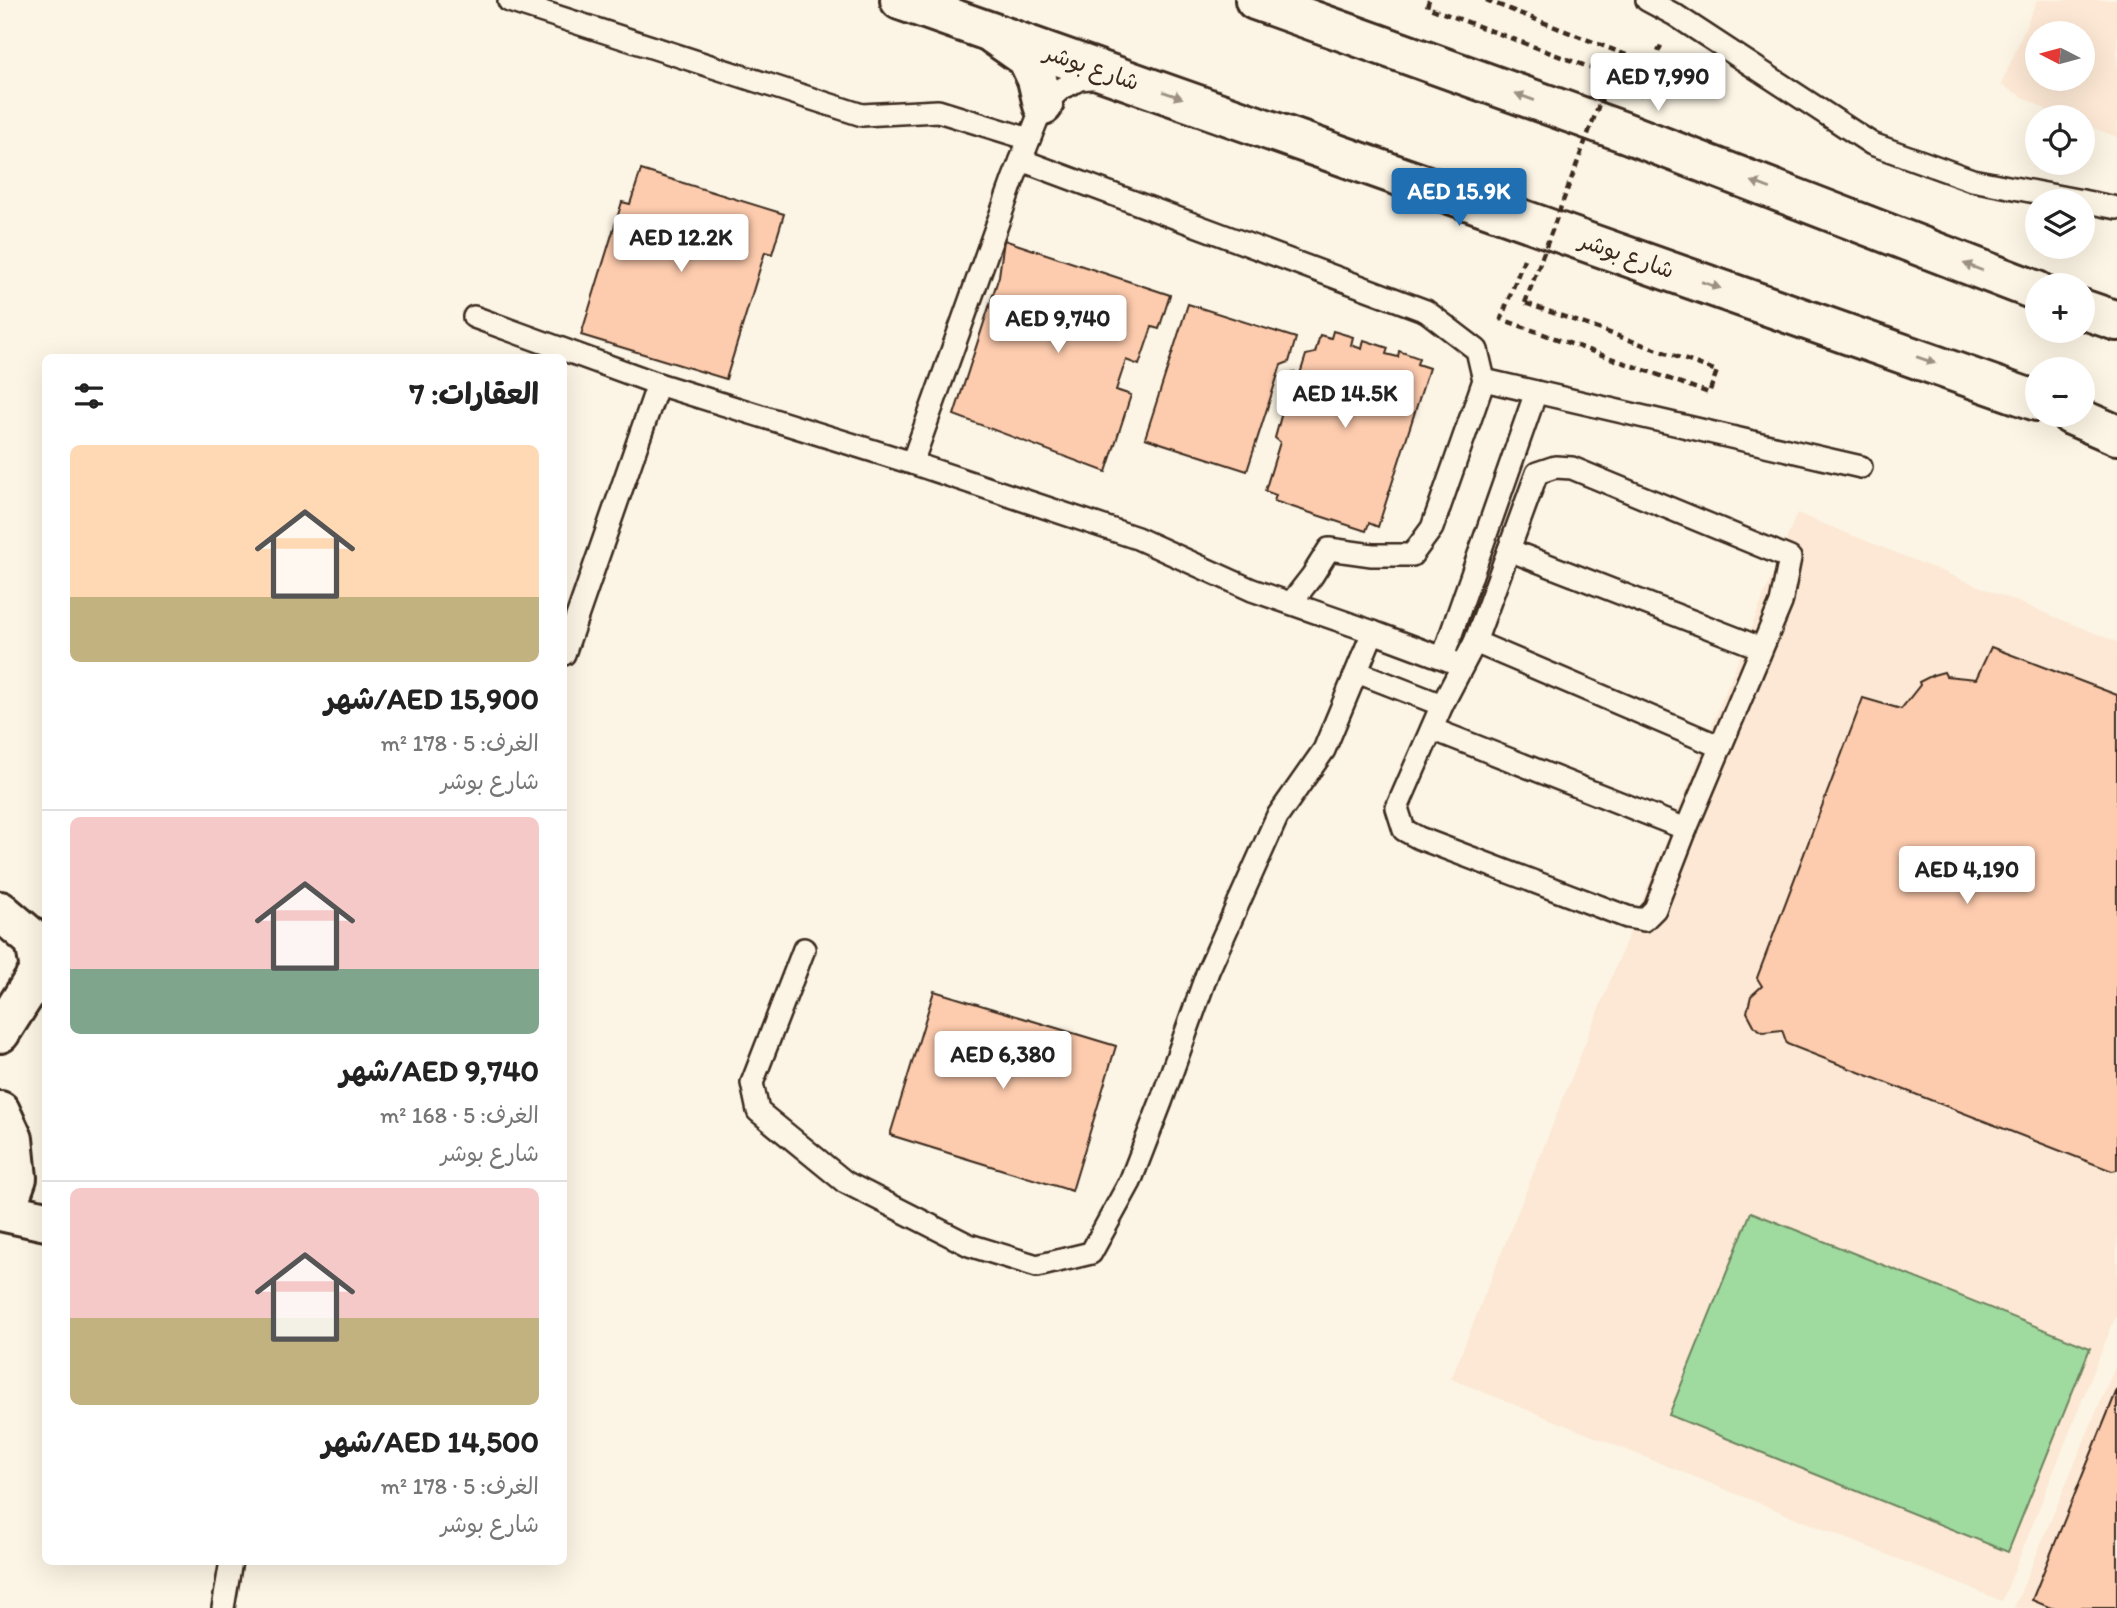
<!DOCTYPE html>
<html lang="ar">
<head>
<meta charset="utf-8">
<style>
  body { margin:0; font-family:Itim,"Playpen Sans Arabic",sans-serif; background:#f6f6f6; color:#222; direction:rtl; height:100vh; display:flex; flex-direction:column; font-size:26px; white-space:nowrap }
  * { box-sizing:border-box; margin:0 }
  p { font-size:23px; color:#767676 }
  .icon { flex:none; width:38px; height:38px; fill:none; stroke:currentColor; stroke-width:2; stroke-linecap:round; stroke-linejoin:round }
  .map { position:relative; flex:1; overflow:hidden; direction:ltr }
  .sheet { position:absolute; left:42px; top:354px; width:525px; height:1211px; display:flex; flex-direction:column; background:#fff; border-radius:10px; box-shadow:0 7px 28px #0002; direction:rtl }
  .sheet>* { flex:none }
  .needle { width:46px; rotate:276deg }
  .tools { position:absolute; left:2025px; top:21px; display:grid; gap:14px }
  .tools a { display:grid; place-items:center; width:70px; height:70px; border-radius:50%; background:#fff; box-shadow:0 7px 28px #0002; font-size:35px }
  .price { position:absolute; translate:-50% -60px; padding:0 16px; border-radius:7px; background:#fff; color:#222; font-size:23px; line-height:46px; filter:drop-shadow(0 2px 4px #0008) }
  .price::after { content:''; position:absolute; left:50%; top:42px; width:21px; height:16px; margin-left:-10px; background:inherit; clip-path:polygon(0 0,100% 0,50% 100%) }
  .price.selected { background:#1f6fb2; color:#fff }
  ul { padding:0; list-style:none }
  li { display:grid; align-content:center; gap:14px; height:371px; padding:0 28px }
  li+li { border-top:2px solid #e0e0e0 }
  li span { display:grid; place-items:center; height:217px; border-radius:10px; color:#555 }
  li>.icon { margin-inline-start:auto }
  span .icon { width:126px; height:126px; fill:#fffc; stroke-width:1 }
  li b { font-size:30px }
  h2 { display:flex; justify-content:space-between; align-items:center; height:84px; padding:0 28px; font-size:30px }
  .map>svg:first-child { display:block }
  .built { fill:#fce8d4; fill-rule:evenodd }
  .green { fill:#9fda9f; stroke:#6d825e; stroke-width:2 }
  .building { fill:#fdcbad; stroke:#3b2a1e; stroke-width:2 }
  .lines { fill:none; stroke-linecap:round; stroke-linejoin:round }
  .lane-casing { stroke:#3b2a1e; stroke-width:26 }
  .street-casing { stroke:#3b2a1e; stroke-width:44 }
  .secondary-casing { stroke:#3b2a1e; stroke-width:44 }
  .path { stroke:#3b2a1e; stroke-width:4.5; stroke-dasharray:7 5; stroke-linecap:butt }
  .lane { stroke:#fcf5e5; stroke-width:21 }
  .street { stroke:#fcf5e5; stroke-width:38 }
  .secondary { stroke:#fcf5e5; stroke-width:38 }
  .path-bridge { stroke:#3b2a1e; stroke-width:4.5; stroke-dasharray:7 5; stroke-linecap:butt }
  .oneway { fill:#9c9082 }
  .labels { text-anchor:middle; stroke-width:7; stroke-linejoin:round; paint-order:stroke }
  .street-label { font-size:23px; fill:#3b2a1e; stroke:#fcf5e5 }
</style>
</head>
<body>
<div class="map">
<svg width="2117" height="1608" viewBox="0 0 2117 1608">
  <rect width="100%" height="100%" fill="#fcf5e5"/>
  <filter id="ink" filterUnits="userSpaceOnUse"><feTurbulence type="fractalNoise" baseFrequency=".0143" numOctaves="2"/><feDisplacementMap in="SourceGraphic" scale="14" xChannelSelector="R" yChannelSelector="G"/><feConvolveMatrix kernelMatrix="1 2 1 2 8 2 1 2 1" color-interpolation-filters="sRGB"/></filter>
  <g filter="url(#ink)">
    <g class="built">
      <path d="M2037,0h80v137l-34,-13 -1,-7h-19l-7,-2 -55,-30zM2037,33h45v46h-45z"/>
      <path d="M1797,513l320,129v671l-115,288 -551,-222z"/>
      <path d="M2117,1362v246h-103z"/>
    </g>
    <path class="green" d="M1751,1212l339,136 -82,204 -339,-137z"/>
    <g class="building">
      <path d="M641,170l143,44 -12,40 -7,-2 -39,127 -145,-44 41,-133 8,2z"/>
      <path d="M1004,240l166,55 -11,34 -7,-2 -13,38 -13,-5 -10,30 15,5 -25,77 -152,-57 45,-139z"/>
      <path d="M1188,304l108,34 -7,24 -8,3 -34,106 -102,-33z"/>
      <path d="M1333,331l20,6 -2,8 11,4 2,-9 24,8 -2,6 12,3 1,-6 20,7 -2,6 12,4 -51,159 -9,-4 -3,8 -92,-30 2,-6 -11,-4 15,-49 -5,-4 18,-66 7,2 6,-19 9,-2 5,-18 11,3z"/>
      <path d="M1991,647l126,48v475l-5,1 -325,-127 -5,-14 -19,2 -8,-5 -8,-15 4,-16 11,-10 -5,-8 106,-280 38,11 19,-24 -1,-3 14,-7 11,-3 2,4 30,3z"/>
      <path d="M934,991l182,55 -44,145 -182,-56z"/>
      <path d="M2117,1390v218h-66l-19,-8z"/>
    </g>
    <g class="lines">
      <defs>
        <g id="lane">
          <path d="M1647,0l28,15 197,129 100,36 110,21"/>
          <path d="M509,1l353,114 76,-4 91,28"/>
          <path d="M1021,160l405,151 51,39 7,30 -52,148 -20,27h-40l-43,-6 -17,27 -21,27"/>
          <path d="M2082,201l35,7"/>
          <path d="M474,317l184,67 254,79"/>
          <path d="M1484,380l377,87"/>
          <path d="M1555,467l17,1 218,90 -9,45 -95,226 -31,80 -11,11 -17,-3 -208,-79 -15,-8 -7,-22 45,-103 33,-63 62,-169z"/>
          <path d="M1509,550l252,98"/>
          <path d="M1373,632l83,31"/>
          <path d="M1475,642l246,105"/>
          <path d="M564,654l94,-270"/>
          <path d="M1443,657l93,-265"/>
          <path d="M1357,672l85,33"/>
          <path d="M1432,729l254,100"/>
          <path d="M804,949l-52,134 6,28 87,71 124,63 68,21 54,-13 39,-71 31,-80 47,-131 69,-154 47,-67 49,-118 -121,-42 -115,-52 -225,-75 101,-283 30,-75 18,-16 19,-10 20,-2"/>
          <path d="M223,1608l8,-47"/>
        </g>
        <g id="street">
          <path d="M994,35l33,23 10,21 6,26"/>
          <path d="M0,911l35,30 5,29 -40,63"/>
          <path d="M0,1111l13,28 4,39 -8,22 -9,3"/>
          <path d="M0,1211l46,10"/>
        </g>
        <g id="secondary">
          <path d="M900,0l1137,401"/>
          <path d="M1255,0l369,132 413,159"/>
          <path d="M2082,309l35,12"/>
          <path d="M2071,415l46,20"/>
        </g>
      </defs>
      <use href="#lane" class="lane-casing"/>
      <use href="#street" class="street-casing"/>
      <use href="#secondary" class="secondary-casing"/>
      <g class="path">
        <path d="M1429,0l-2,7 183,68"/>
        <path d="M1486,0l166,65"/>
        <path d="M1639,96l23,-53"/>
        <path d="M1524,259l-23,60 208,74 8,-22 -192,-68"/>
      </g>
      <use href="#lane" class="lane"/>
      <use href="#street" class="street"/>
      <use href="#secondary" class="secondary"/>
      <path class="path-bridge" d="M1525,303l85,-228"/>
    </g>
    <defs><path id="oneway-solid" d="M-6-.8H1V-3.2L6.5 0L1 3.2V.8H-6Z" transform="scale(1.75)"/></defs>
    <g class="oneway">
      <use href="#oneway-solid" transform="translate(1173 95) rotate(19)"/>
      <use href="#oneway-solid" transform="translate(1525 97) rotate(-160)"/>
      <use href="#oneway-solid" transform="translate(1761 185) rotate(-159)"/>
      <use href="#oneway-solid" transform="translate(1973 267) rotate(-159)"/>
      <use href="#oneway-solid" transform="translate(1711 285) rotate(19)"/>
      <use href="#oneway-solid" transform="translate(1926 360) rotate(19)"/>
    </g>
  </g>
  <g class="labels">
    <g class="street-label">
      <text transform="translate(1092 67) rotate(19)" y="8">شارع بوشر</text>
      <text transform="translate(1627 255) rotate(19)" y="8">شارع بوشر</text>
    </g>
  </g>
</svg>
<div class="tools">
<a><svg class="needle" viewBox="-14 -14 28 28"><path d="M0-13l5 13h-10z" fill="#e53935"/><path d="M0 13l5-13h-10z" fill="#767676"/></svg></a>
<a><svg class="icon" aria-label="locate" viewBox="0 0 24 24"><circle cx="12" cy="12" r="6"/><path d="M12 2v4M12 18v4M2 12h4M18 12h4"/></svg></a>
<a><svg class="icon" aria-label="layers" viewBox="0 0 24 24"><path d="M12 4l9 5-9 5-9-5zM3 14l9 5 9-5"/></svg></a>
<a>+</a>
<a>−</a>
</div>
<b class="price" style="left:1658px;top:113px">AED 7,990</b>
<b class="price selected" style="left:1459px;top:228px">AED 15.9K</b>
<b class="price" style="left:681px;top:274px">AED 12.2K</b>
<b class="price" style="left:1058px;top:355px">AED 9,740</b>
<b class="price" style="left:1345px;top:430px">AED 14.5K</b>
<b class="price" style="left:1967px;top:906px">AED 4,190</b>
<b class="price" style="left:1003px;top:1091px">AED 6,380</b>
<section class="sheet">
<h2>العقارات: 7<svg class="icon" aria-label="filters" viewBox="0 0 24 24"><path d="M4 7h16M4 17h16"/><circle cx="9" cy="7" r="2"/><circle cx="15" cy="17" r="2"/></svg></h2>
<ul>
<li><span style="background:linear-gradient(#ffd9b3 70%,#c2b280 0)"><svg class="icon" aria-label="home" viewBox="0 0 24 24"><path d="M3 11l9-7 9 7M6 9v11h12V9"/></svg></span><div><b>AED 15,900/شهر</b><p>الغرف: 5 · 178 m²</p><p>شارع بوشر</p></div></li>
<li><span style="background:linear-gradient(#f6c9c9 70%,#7fa58c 0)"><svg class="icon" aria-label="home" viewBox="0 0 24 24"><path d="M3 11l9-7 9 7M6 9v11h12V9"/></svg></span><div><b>AED 9,740/شهر</b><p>الغرف: 5 · 168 m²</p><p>شارع بوشر</p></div></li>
<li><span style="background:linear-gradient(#f6c9c9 60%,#c2b280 0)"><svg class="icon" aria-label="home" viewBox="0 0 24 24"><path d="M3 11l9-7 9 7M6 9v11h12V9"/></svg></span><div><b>AED 14,500/شهر</b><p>الغرف: 5 · 178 m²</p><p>شارع بوشر</p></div></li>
</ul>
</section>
</div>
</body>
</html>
